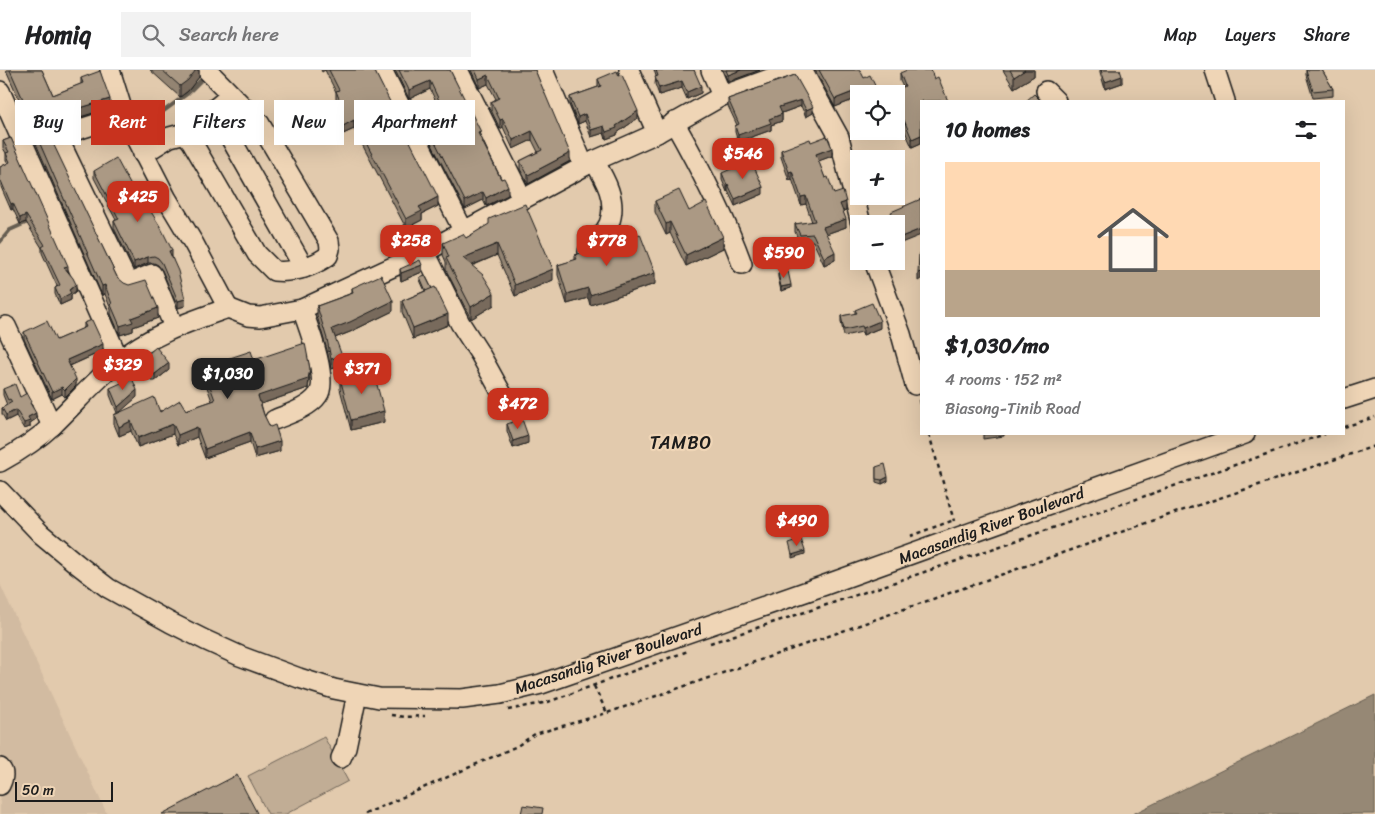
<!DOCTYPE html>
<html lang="en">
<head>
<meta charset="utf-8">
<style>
  body { margin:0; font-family:Sriracha,sans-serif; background:#f2f2f2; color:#202124; height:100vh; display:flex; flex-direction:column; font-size:19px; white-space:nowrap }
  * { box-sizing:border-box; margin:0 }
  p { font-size:16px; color:#757577 }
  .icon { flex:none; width:28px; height:28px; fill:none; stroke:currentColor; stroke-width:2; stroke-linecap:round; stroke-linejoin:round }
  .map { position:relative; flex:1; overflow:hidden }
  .panel { position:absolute; left:920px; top:30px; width:425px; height:335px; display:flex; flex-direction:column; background:#fff; border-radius:0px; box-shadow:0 5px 20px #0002 }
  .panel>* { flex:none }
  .hud { position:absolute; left:15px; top:30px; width:475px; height:45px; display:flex; gap:10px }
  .fabs { position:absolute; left:850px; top:15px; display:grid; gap:10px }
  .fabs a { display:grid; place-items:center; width:55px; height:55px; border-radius:0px; background:#fff; box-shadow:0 5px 20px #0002; font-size:25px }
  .scale { position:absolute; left:15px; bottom:12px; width:98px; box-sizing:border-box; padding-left:5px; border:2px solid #1c1c1c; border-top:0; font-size:14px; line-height:18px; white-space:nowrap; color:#1c1c1c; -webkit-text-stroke:4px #efd5b6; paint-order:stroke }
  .price { position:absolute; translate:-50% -42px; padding:0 11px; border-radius:10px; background:#c8321e; color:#fff; font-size:16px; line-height:32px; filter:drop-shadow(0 1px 2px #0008) }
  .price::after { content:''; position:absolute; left:50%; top:30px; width:15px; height:11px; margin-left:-8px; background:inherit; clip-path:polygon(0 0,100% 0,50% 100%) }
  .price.on { background:#222; color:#fff }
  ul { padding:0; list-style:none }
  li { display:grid; align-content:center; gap:10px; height:265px; padding:0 25px }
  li+li { border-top:1px solid #e0e0e0 }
  li span { display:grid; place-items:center; height:155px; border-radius:0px; color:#555 }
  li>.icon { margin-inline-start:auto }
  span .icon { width:90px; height:90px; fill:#fffc; stroke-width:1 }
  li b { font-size:21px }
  h2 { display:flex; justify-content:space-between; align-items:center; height:60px; padding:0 25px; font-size:21px }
  .pill { padding:0 18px; border-radius:0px; background:#fff; box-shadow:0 5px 20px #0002; font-size:18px; line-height:45px }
  .pill.on { background:#c8321e; color:#fff }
  header { display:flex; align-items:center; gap:30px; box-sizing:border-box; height:70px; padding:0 25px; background:#fff; border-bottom:1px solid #e0e0e0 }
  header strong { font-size:24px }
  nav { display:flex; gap:28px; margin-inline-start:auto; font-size:18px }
  .search { width:350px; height:45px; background:#f2f2f2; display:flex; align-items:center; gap:12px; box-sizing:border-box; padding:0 18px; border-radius:0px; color:#757577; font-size:19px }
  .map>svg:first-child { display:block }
  .built { fill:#d2bba1 }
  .green { fill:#c1ad95; stroke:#6e6458 }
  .water { fill:#968875; stroke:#655d51 }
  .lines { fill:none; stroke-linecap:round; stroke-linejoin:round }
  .stream { stroke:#655d51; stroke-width:4 }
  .minor-casing { stroke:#1c1c1c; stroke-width:22 }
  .path { stroke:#1c1c1c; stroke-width:2.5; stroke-dasharray:4 4; stroke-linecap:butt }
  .minor { stroke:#efd5b6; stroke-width:19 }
  .wall { fill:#938472; stroke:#1c1c1c }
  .shaded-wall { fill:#786b5c; stroke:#1c1c1c }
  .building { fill:#ab9984; stroke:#1c1c1c }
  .labels { text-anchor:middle; stroke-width:4.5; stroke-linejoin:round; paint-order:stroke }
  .street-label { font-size:16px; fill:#1c1c1c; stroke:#efd5b6 }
  .neighbourhood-label { font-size:18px; letter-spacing:1px; fill:#1c1c1c; stroke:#efd5b6 }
</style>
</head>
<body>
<header>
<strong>Homiq</strong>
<div class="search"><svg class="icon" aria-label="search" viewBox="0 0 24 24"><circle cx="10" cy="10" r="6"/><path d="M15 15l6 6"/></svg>Search here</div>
<nav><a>Map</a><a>Layers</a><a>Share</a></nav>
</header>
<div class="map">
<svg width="1375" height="744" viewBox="0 0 1375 744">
  <rect width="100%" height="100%" fill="#e2caad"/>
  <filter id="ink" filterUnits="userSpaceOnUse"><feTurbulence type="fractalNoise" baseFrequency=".02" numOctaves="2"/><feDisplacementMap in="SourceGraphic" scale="10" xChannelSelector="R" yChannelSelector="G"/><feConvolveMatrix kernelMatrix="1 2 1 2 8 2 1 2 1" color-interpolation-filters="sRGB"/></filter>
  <g filter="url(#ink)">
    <path class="built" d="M0,514l107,230h-107z"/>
    <path class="green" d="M324,667l24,44 -62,33h-18l-20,-38z"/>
    <path class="water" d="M1375,625v119h-242z"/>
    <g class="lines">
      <g class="stream">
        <path d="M142,57l45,-33 18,-18"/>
        <path d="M0,172l10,-12 20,-9"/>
      </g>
      <defs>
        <g id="minor">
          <path d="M110,0l14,45 8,16 35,68 27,45 34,64"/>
          <path d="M382,0l82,162"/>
          <path d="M458,0l64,128"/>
          <path d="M543,0l41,96"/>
          <path d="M629,0l28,63"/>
          <path d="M711,0l11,26"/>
          <path d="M802,0l37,67 22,87"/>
          <path d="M1215,0l10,31"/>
          <path d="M0,21l119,269"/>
          <path d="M1046,21l10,10"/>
          <path d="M214,39l90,159"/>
          <path d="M124,45l-50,16 -14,11 67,139 3,2 22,-9 22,53"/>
          <path d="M674,52c26,46 50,92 68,142"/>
          <path d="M185,63l38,-31"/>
          <path d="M143,84l27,-17 15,-4 7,9 65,112 17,17c19,2 38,-4 54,-15l2,-7 -1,-8 -69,-117 -53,-54"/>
          <path d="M425,182l35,71 20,31 26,47"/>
          <path d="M588,182c7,-8 16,-18 21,-28 9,-23 -4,-45 -15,-63"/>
          <path d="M874,191l27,73 14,51"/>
          <path d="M228,238l20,8 12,1 42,-8 123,-57 169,-91 63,-28 65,-37 72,-26"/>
          <path d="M6,256l46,100"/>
          <path d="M1344,329l31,-10"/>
          <path d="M274,350c14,-6 35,-12 44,-25 11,-15 -10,-69 -16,-86"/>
          <path d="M0,392c18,-10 38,-23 53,-37 22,-21 42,-45 66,-64 32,-27 70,-39 109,-53"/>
          <path d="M0,421l41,43 36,30 31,24 63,35 34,17 35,16 59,22 35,11 45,9 83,1 38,-5 41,-10 284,-99 420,-151"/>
          <path d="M341,688l5,-11 11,-53"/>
          <path d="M0,698c5,5 3,11 0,17"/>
        </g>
      </defs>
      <use href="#minor" class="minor-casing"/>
      <g class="path">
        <path d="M919,330l2,8"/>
        <path d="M1344,357l31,-10"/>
        <path d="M929,364l25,87"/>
        <path d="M910,466l44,-16"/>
        <path d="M710,573c206,-66 410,-139 615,-209"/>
        <path d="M594,616l13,27"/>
        <path d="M508,640l40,-8 140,-51"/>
        <path d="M391,645l13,2 21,-1"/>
        <path d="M365,744l152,-68 18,-12 72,-21 185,-64 377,-134 206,-69"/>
      </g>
      <use href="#minor" class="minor"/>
    </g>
    <g class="wall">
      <path d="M6,0h36l11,25 28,-11v-6l29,30 -40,12 -17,11v2l-3,6 67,138 41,41 -25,9v4l-13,4 -9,-21v-4l-6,-16 -3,1 -72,-165v-6z"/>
      <path d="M150,0h49v7l-11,14 -8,6z"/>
      <path d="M321,0h53l64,136 -16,8v6l-16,8 -52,-99 -11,5 -8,-16v-9l4,-2 -3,-8v-7l-11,-22 -3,2z"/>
      <path d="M395,0h55l58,125 -22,11 -3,-6 -18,9 -41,-80v-9l17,-8 -11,-23 -21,10z"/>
      <path d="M471,0h64l35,91 -42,23 -8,-15v-8l18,-9 -6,-12 -19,9 -10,-22 -3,2 -9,-19v-8l5,-3 -8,-15 -9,4z"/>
      <path d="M654,0h40l7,23 -14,6 -5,-11 -23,7 -4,-11 1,-8z"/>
      <path d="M723,0h37l-32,12z"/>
      <path d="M815,0h45l-1,24v18l-6,-12 -18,7z"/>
      <path d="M1003,0h31v6l-20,12z"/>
      <path d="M1100,0h20l2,13 -17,6 -5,-17z"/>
      <path d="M1306,0h16l11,19v7l-20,2 -7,-23z"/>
      <path d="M900,3l21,28v42l-9,4 -8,-18 -5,2 -3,-7v-30l7,-7 -3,-6z"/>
      <path d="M795,5l18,38 -7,4 -5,-11 -19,7v8l-11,4v5l-33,12 -3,-10v-6l2,-1 -9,-19v-7z"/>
      <path d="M598,9l40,39 -21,15v2l-11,4 -2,-6 -13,4 -6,-16 -7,3 -8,-20v-7l28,-10z"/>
      <path d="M11,68l65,153 -5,4v5l-11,5 -5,-11v-6l2,-2 -15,-33v-5l-16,-26 -6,2 -7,-15 -2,1 -10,-23 -1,-20 8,-4 -2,-3v-7l-3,-5v-7z"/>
      <path d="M811,72l21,14 -14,5 7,17 9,16 12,16 -3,1 3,16 -20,7 9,26 -11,5 -11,-24 -13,2 -5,-11v-8l17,-2 -6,-18 -5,1 -9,-26 -3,1 -8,-23v-7z"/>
      <path d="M94,101l44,28 34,58 13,49 -7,2 -16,-38 -4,-5 -4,-2h-6l-14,6 -20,-41v-7l2,-1 -22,-42z"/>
      <path d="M722,103l41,21 -28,12 -7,-15 -1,1 -5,-12z"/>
      <path d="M655,131l34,10 34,37 -37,18 -16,-33 -4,2 -11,-23z"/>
      <path d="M489,155l64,55 -38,16 -18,-41 -25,11 22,39 -23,14 -25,-49v-8l-3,-7v-12l23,-5z"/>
      <path d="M604,177l51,37 -65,21 -2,-7 -21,6 -9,-29v-10l17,-5v-5l16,-3z"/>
      <path d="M400,199l22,3 -21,9 -1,-5z"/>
      <path d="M778,203l13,15 -10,3 -3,-14z"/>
      <path d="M420,207l28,48 -35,14 -11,-27v-11l23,-10 -5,-11z"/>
      <path d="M352,218l41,23 -43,21 -15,6 7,28 -11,3 -4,-19 -10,-34v-10l35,-13z"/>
      <path d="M855,240l25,18 -17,7 -1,-3 -18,4 -3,-14v-6l14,-2z"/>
      <path d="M84,253l19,28 -33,15 6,20 -11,11 -3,-3 -10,5 -28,-60v-7l32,8 28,-12z"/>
      <path d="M142,289l27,11 -14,11h-4l-9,-11z"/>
      <path d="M254,290l56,18 -2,10 -47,16 3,11 16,36 -25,7 -5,-16 -45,16 -8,-21 -19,8 -5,-11 -35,13 -7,-16 -12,5 -5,-12v-9l3,-2 -7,-18v-7l27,9 -18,15 67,-2 26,-9 -9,-25v-9z"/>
      <path d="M340,308l44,44 -33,8 -11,-41z"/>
      <path d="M3,319l17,8 12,8 4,14 -6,4v4l-6,2 -8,-13 -10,5 -4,-7v-6l5,-3 -4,-10z"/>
      <path d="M507,354l21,19 -15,5 -6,-17z"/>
      <path d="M983,364h21v2l-21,3z"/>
      <path d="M876,397l12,14 -6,3 -6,-2z"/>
    </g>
    <g class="shaded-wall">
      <path d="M196,0h3v7l-11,14 -8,6v-11z"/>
      <path d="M741,0h19l-32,12v-7z"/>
      <path d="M1025,0h9v6l-20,12v-11z"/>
      <path d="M488,5v9l-9,4v-9z"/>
      <path d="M1122,6v7l-17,6v-7z"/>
      <path d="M430,11v8l-21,10v-9z"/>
      <path d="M682,11v7l-23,7v-7z"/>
      <path d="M701,16v7l-14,6v-7z"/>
      <path d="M853,22v8l-18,7v-8z"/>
      <path d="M110,29v9l-40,12 -17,11v2l-4,9v-10l3,-10 18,-11z"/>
      <path d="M801,30v6l-22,8v-7z"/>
      <path d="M813,37v6l-7,4v-7z"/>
      <path d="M638,41v7l-21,15v2l-11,4v-7l10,-6z"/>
      <path d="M585,44v7l-7,3v-7z"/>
      <path d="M782,44v7l-11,4v5l-33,12v-7l31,-16z"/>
      <path d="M503,49v8l-3,2v-9z"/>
      <path d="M354,50v9l-11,5v-8z"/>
      <path d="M904,50v9l-5,2v-8z"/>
      <path d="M604,56v7l-13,4v-7z"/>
      <path d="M532,61v9l-19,9v-9z"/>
      <path d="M921,65v8l-9,4v-8z"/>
      <path d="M832,78v8l-16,6v-8z"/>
      <path d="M570,83v8l-42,23v-9z"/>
      <path d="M792,101v8l-3,1v-8z"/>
      <path d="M728,114v7l-1,1v-7z"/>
      <path d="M508,116v9l-22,11v-8z"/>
      <path d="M763,117v7l-28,12v-7z"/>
      <path d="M483,122v8l-18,9v-8z"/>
      <path d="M806,126v8l-5,1v-8z"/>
      <path d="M438,127v9l-16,8v6l-16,8v-9l13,-12z"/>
      <path d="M846,132v8l-6,2v-8z"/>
      <path d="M13,133v6l-2,1v-6z"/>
      <path d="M26,145v7l-6,2v-6z"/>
      <path d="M846,149v8l-23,8v-8z"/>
      <path d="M670,152v11l-4,2v-11z"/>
      <path d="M921,159v6l-25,10v-6z"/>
      <path d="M723,167v11l-37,18v-11z"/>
      <path d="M497,174v11l-34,14v-11z"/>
      <path d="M172,180v7l-3,1v-7z"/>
      <path d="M835,182v8l-11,5v-7z"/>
      <path d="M148,187v6l-14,6v-7z"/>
      <path d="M422,195v7l-21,9v-8z"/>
      <path d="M68,196v6l-4,-5z"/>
      <path d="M553,199v11l-38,16v-11z"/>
      <path d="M921,202v7l-3,2v-8z"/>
      <path d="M655,203v11l-65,21v-10z"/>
      <path d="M76,214v7l-5,4v5l-11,5v-6z"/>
      <path d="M105,215v9l-3,1v-9z"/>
      <path d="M791,215v3l-10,3v-4z"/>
      <path d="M588,218v10l-21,6v-10z"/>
      <path d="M494,223v12l-23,14v-12z"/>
      <path d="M185,229v7l-7,2v-7z"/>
      <path d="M393,231v10l-43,21 -18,7v-10z"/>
      <path d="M158,238v10l-25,9v4l-13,4v-9l11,-8z"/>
      <path d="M448,244v11l-35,14v-11z"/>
      <path d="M880,251v7l-17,7v-7z"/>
      <path d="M103,274v7l-36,16v-7z"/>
      <path d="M342,286v10l-11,3v-10z"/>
      <path d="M169,293v7l-14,11v-7z"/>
      <path d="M310,299l-2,19 -50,17v-9z"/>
      <path d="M76,309v7l-11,11v-7z"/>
      <path d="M62,317v7l-10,5v-7z"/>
      <path d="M137,320v7l-19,17v-7z"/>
      <path d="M16,340v6l-10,5v-6z"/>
      <path d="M384,341v11l-33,8v-10z"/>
      <path d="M36,343v6l-6,4v4l-6,2v-6l4,-6z"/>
      <path d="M131,351v10l-12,5v-9z"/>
      <path d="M173,354v10l-35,13v-9z"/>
      <path d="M197,357v10l-19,8v-10z"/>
      <path d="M250,362v10l-45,16v-9z"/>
      <path d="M528,366v7l-15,5v-7z"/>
      <path d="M280,371v10l-25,7v-9z"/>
      <path d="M888,407v4l-6,3v-4z"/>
      <path d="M805,481v3l-13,4v-3z"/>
    </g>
    <g class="building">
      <path d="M10,0h32l11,25 30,-12 -2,-5 19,-7 10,28 -40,12 -18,11 1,2 -4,8 1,5 67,140 7,6 5,2 17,-5 12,28 -27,10 2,4 -13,4 -9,-21 1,-1 -7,-19 -3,1 -72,-165 2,-1 -10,-23z"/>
      <path d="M162,0h34l-8,10 -8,6z"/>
      <path d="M329,0h45l64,127 -19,10 3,4 -16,8 -52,-99 -11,6 -8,-17 7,-3 -6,-15 3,-1z"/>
      <path d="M399,0h51l31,62 -3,1 23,46 3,-1 4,8 -22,12 -3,-6 -18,9 -41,-81 20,-9 -14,-30 -21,9z"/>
      <path d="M475,0h60l35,83 -42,22 -8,-14 22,-11 -10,-19 -19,9 -10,-21 -3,1 -9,-18 8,-4 -11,-23 -9,4z"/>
      <path d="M656,0h38l7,16 -14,6 -5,-11 -23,7 -4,-11 3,-1z"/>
      <path d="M726,0h15l-13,5z"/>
      <path d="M819,0h41l4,8 6,-3 9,19h-20v10l-6,-12 -18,7z"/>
      <path d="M907,0h24l3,9 4,-2 10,24h-27v34l-9,4 -8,-19 -5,3 -3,-7v-22h-8l17,-8 -5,-13z"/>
      <path d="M1010,0h15l-11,7z"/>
      <path d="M1101,0h19l2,6 -17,6z"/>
      <path d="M1306,0h16l11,19 -20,2z"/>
      <path d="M617,1l2,5 3,-1 16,36 -22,15 1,2 -11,4 -2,-6 -13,4 -6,-16 -7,3 -8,-20 31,-11 -3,-7z"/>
      <path d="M795,5l18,32 -7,3 -5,-10 -22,7 3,7 -13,5 2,4 -33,12 -3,-9 4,-2 -11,-25z"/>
      <path d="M1034,24l7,7h-15z"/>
      <path d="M827,66l5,12 -16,6 9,24 3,-1 6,17 9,-3 3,11 -6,2 6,15 -23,8 12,25 -11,6 -11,-24 -13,1 -5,-11 20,-3 -9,-25 -5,1 -9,-26 -3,1 -8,-22 29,-11 1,3z"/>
      <path d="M11,68l57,128 -4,1 9,11 3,6 -7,6 2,3 -11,6 -5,-11 5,-3 -18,-38 3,-2 -19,-30 -6,3 -7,-15 -2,1 -10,-23h-1v-14l10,-5 -4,-9 3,-1 -6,-11z"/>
      <path d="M116,88l22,41 4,-2 19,31 11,22 -3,1 9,20 7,28 -7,2 -16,-38 -4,-5 -4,-2 -6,1 -14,5 -20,-41 5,-2 -25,-48z"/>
      <path d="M751,90l12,27 -28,12 -7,-15 -1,1 -5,-12z"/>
      <path d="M679,120l10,21 17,-9 17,35 -37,18 -16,-33 -4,2 -11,-23z"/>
      <path d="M921,129v30l-25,10v-15h-16l-1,-2 14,-5 -2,-5z"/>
      <path d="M525,134l28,65 -38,16 -18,-41 -34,14 20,17 11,18 -23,14 -25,-49 3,-1 -6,-14 20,-9 3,4 23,-14v-5z"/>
      <path d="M640,164l15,39 -65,22 -2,-7 -21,6 -9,-29 19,-6 -2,-4 9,-3h7l8,-5 4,-2 1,2z"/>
      <path d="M919,184h2v18l-3,1z"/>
      <path d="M420,190l2,5 -21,8 -1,-4z"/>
      <path d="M788,201l3,14 -10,2 -3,-14z"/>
      <path d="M381,205l12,26 -43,21 -18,7 10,27 -11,3 -4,-20 -10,-33 36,-13 -1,-5z"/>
      <path d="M425,205l7,14 -6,2 -6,-14z"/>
      <path d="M435,217l13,27 -35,14 -11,-27z"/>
      <path d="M872,233l8,18 -17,7 -1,-2 -18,4 -3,-14 16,-3 -2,-3z"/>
      <path d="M92,250l11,24 -36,16 9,19 -11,11 -3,-3 -10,5 -28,-60 23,-11 9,19 30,-13 -2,-4z"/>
      <path d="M305,273l5,26 -2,10 -50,17 6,19 6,12 5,-2 5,16 -25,8 -5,-17 -45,17 -8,-22 -19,8 -5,-11 -35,14 -7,-17 -12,6 -5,-12 40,-18 6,15 20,-12 6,10 29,-10 -12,-33 48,-16 3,9z"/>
      <path d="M156,277l13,16 -14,11h-4l-9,-11v-4z"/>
      <path d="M373,300l11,41 -33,9 -11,-42z"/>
      <path d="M132,308l5,12 -19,17 -8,-19z"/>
      <path d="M15,314l5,13 7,-4 5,9 -2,1 6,10 -8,4 2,4 -6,2 -8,-13 -10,5 -4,-7 10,-6 -2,-3 -2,1 -5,-11z"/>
      <path d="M522,349l6,17 -15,5 -6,-17z"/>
      <path d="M885,394l3,13 -6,3 -6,-1v-12z"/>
      <path d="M801,469l4,12 -13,4 -3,-12z"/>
      <path d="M237,705l20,38 -3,1h-92z"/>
      <path d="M523,735l20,3 -1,6h-21z"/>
    </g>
  </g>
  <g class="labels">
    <g class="street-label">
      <text transform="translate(991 455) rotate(-20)" y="6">Macasandig River Boulevard</text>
      <text transform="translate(608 588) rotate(-18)" y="6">Macasandig River Boulevard</text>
    </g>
    <g class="neighbourhood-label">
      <text x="681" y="379">TAMBO</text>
    </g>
  </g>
</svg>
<div class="fabs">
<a><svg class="icon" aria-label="locate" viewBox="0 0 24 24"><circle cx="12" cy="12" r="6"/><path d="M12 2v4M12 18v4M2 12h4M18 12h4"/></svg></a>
<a>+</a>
<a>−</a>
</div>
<div class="scale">50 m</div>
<b class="price" style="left:743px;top:110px">$546</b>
<b class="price" style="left:138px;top:153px">$425</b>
<b class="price" style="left:411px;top:197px">$258</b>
<b class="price" style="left:607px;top:197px">$778</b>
<b class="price" style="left:784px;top:209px">$590</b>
<b class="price" style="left:123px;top:321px">$329</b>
<b class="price" style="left:362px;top:325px">$371</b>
<b class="price on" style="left:228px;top:330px">$1,030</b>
<b class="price" style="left:518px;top:360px">$472</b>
<b class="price" style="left:797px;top:477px">$490</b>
<div class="hud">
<a class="pill">Buy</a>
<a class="pill on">Rent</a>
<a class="pill">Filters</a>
<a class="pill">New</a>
<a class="pill">Apartment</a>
</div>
<section class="panel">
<h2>10 homes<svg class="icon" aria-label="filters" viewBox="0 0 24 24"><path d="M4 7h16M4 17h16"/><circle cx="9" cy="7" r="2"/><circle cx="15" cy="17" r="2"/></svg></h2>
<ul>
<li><span style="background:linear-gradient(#ffd9b3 70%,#b9a48a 0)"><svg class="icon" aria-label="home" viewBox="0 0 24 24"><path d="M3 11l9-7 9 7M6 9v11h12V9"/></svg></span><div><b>$1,030/mo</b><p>4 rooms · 152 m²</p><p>Biasong-Tinib Road</p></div></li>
</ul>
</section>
</div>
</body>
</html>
